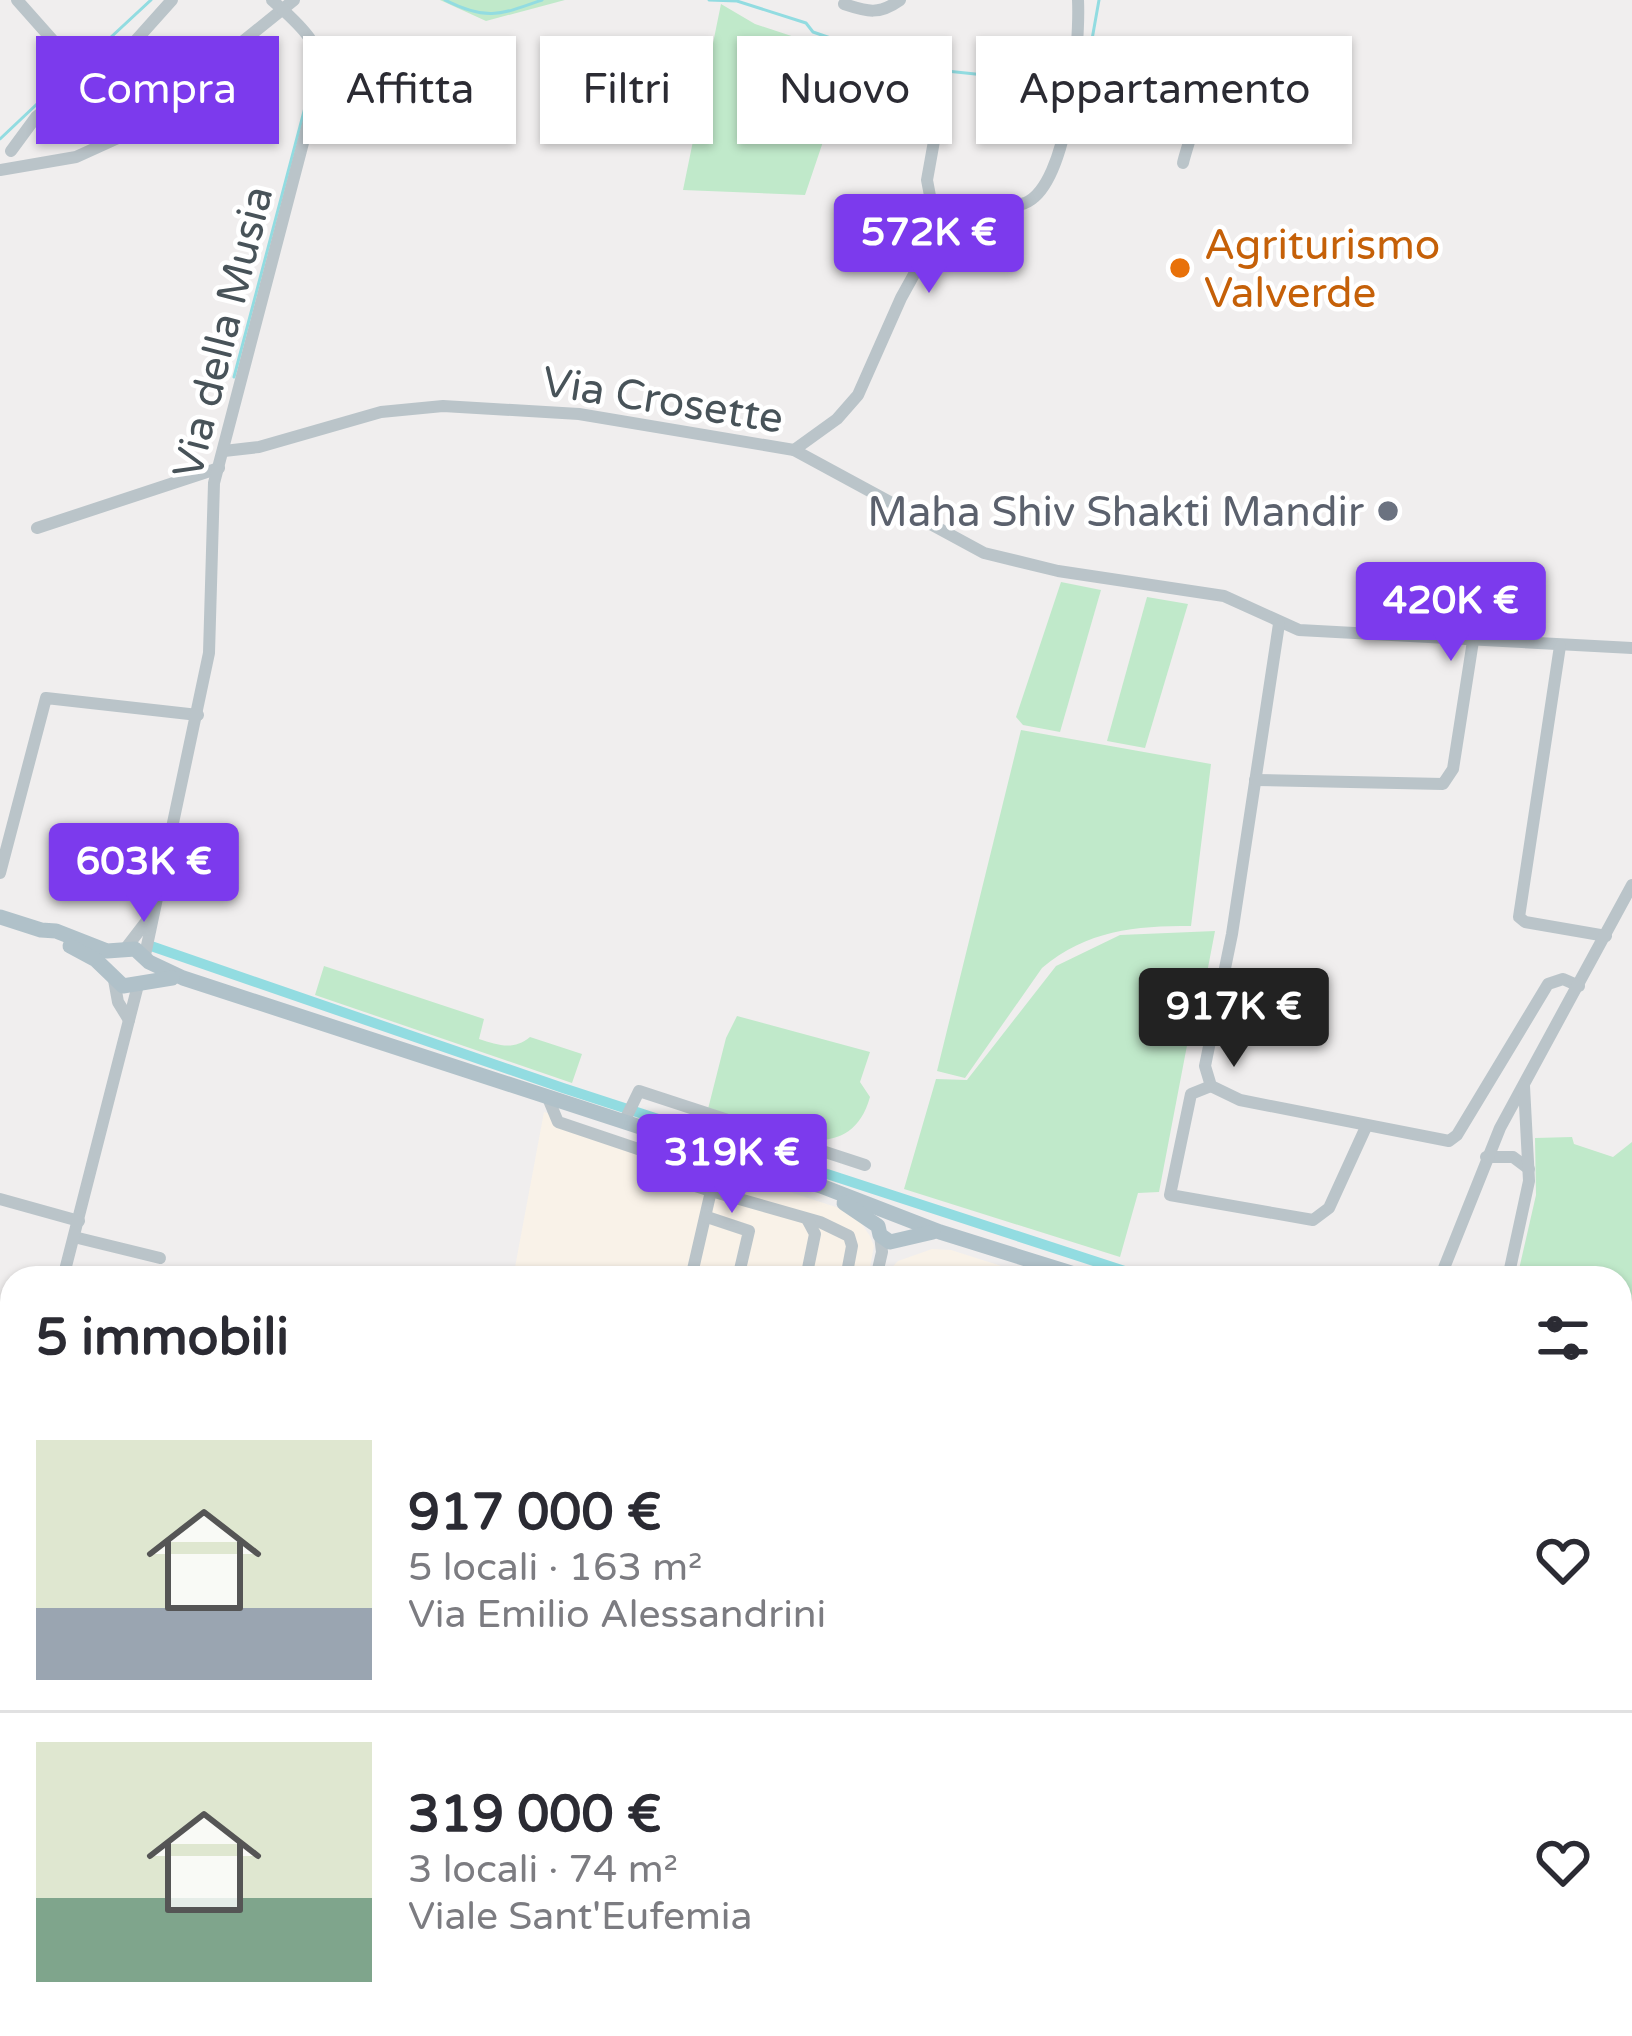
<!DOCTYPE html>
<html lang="it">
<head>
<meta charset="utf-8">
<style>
  body { margin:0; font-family:"Varela Round",sans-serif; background:#f7f7f7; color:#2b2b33; height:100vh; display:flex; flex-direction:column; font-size:45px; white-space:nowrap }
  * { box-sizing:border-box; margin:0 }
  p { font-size:39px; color:#7c7c81 }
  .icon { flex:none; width:66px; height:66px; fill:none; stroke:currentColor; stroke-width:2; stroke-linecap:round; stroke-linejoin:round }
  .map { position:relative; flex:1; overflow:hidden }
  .side { position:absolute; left:0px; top:1266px; width:1632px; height:771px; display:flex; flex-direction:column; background:#fff; border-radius:36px 36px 0 0; box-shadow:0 3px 9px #0004 }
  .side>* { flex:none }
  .guide { position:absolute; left:36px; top:36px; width:1560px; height:108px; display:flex; gap:24px }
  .price { position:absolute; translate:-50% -102px; padding:0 27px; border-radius:12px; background:#7c3aed; color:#fff; font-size:39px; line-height:78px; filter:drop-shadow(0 3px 6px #0008) }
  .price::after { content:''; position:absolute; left:50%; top:72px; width:36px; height:27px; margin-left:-18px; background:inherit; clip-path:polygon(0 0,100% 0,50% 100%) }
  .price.active { background:#222; color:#fff }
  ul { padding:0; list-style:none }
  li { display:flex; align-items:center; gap:36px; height:300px; padding:0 36px }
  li+li { border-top:3px solid #e1e1e2 }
  li span { display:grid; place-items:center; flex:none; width:336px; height:240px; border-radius:0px; color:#555 }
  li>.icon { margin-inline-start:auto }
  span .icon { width:144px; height:144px; fill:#fffc; stroke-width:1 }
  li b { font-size:51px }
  h2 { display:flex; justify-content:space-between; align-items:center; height:144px; padding:0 36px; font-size:51px }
  .pill { padding:0 42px; border-radius:0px; background:#fff; box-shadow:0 3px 9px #0004; font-size:42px; line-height:108px }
  .pill.active { background:#7c3aed; color:#fff }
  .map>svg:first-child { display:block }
  .commercial { fill:#f9f2e8 }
  .green { fill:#c0e9ca }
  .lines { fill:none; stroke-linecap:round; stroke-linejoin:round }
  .stream { stroke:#92dce1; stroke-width:3 }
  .canal { stroke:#92dce1; stroke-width:10 }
  .minor { stroke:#bac4c9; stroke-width:12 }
  .major { stroke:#b0c1c9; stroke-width:15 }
  .rail-casing { stroke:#b0b4b7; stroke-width:8 }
  .rail { stroke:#fff; stroke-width:3; stroke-dasharray:9; stroke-linecap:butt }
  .food-dot { fill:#e8710a; stroke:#fff; stroke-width:4.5 }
  .worship-dot { fill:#6b7280; stroke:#fff; stroke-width:4.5 }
  .labels { text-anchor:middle; stroke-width:9; stroke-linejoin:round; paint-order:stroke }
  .food-label { font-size:42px; fill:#c56008; stroke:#fff; text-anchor:start }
  .street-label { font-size:42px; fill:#485359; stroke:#fff }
  .worship-label { font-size:42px; fill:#5b616d; stroke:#fff; text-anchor:end }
</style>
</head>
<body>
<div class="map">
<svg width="1632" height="2036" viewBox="0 0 1632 2036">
  <rect width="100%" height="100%" fill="#f0eeee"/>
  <g class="commercial">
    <path d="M544,1112l298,97 15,8 13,19 4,10 -6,32h-355z"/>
    <path d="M932,1249l19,1 88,28h-157l16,-17z"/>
  </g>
  <g class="green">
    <path d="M440,0h125l-79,21z"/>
    <path d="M721,4l34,20 97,32 -47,139 -122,-5z"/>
    <path d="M1061,582l40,8 -41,142 -37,-7 -7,-8z"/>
    <path d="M1147,597l41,7 -43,144 -38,-7z"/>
    <path d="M1021,730l190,34 -20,162c-56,0 -104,4 -149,42l-77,110 -28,-7z"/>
    <path d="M1215,931l-17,89 -9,15 -30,157 -21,1 -18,64 -216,-68 32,-110 31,1 89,-114 64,-31z"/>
    <path d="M324,966l160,53 -5,20c19,6 34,12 51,-2l52,17 -10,29 -257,-88z"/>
    <path d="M737,1016l133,36 -10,30 10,15c-22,79 -110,29 -162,12l18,-71z"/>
    <path d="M1572,1137l2,7 39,13 19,-15v272l-12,-5v-131h-103l19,-83 -1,-57z"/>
    <path d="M0,1699l12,7v319h520l18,11h-550z"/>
  </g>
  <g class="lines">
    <g class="stream">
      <path d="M445,0c41,21 55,15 97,0"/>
      <path d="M709,0l28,1 69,22 7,9 105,36 153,16"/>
      <path d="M1091,45l8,-45"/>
      <path d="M82,64l69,-64"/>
      <path d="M1079,72l10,-18"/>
      <path d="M0,139l74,-70"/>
      <path d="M234,377l78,-296 1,-18"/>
    </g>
    <g class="canal">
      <path d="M151,946l412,142 583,190"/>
      <path d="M1620,1426l11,17"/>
    </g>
    <g class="minor">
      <path d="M17,0l71,80"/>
      <path d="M844,4c24,8 35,11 56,-4"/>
      <path d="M1080,45l33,11 82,6 10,7c5,16 -17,72 -22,94"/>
      <path d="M11,151l25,-34 38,-30 30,-11 68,-76"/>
      <path d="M0,170l76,-13 55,-25 163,-132"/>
      <path d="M933,210c37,-18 58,5 92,-7 44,-17 55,-160 53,-203"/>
      <path d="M794,450l43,-31 21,-24 43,-97 32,-58 2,-18 -8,-42 18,-100"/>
      <path d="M224,451l35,-4 122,-35 62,-6 136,8 215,36 190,103 74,18 166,25 75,34 333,18"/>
      <path d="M37,528l182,-60"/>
      <path d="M1279,624l-47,310 -27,132 6,20 29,14 209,41 8,-6 91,-151 15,-5 16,7"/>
      <path d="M1560,646l-41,271 6,5 81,14"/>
      <path d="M1255,780l188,4 10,-15 20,-128"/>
      <path d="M0,873l46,-175 152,17"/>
      <path d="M126,948l23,-30"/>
      <path d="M145,955l64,-302 5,-170 106,-405c4,-35 -24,-56 -48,-78"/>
      <path d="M114,980l4,22 11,18"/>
      <path d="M1211,1086l-20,8 -21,101 143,25 16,-12 37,-81"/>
      <path d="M548,1098l10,24 92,31 8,21 53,17 -20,87"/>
      <path d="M624,1122l15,-31 226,74"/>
      <path d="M1486,1157h27l16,12"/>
      <path d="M701,1185l8,-35"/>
      <path d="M711,1191l109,31 29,14 3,10 -6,32"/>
      <path d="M0,1199l79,22"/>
      <path d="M707,1217l42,14 -11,47"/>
      <path d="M74,1237l86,21"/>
      <path d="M63,1278l75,-293"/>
      <path d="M806,1278l9,-44 -8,-15"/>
      <path d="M876,1278l6,-26 -2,-17"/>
      <path d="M1440,1278l60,-150 132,-243"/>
      <path d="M1508,1278l21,-97 -5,-95"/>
      <path d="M0,1437l5,1 7,-10"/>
      <path d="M0,1468v29"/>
      <path d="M1620,1476l12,5"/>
      <path d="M1620,1861l12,3"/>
      <path d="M1181,2025l18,1 10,10"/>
      <path d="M1252,2025l2,11"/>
      <path d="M1227,2036l7,-11"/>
    </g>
    <g class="major">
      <path d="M0,917l41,13 15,1 51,20 28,-2 14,13 34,16 638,208 119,46 147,46"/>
      <path d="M70,946l26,14 27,26 49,-8"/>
      <path d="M844,1203l34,23 2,9 10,7 43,-10"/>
      <path d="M1620,1457l12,4"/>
    </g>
    <defs>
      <g id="rail">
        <path d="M0,1681l12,7"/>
        <path d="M551,2025l18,11"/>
      </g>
    </defs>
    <use href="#rail" class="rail-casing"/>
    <use href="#rail" class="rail"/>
  </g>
  <circle class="food-dot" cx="1180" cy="268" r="12"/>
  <circle class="worship-dot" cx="1388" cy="511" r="12"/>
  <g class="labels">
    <g class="food-label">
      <text x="1204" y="259">Agriturismo<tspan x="1204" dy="48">Valverde</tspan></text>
    </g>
    <g class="street-label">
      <text transform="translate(222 332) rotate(-76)" y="15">Via della Musia</text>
      <text transform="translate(663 399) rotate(9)" y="15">Via Crosette</text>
    </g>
    <g class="worship-label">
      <text x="1364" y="526">Maha Shiv Shakti Mandir</text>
    </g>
  </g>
</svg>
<b class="price" style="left:929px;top:296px">572K €</b>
<b class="price" style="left:1451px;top:664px">420K €</b>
<b class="price" style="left:144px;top:925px">603K €</b>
<b class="price active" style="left:1234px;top:1070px">917K €</b>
<b class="price" style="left:732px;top:1216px">319K €</b>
<div class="guide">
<a class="pill active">Compra</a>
<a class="pill">Affitta</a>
<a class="pill">Filtri</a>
<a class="pill">Nuovo</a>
<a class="pill">Appartamento</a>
</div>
<section class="side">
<h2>5 immobili<svg class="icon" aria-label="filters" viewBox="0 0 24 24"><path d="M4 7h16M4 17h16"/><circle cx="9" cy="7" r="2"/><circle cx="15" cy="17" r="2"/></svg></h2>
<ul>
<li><span style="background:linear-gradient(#dfe7d0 70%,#9aa5b1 0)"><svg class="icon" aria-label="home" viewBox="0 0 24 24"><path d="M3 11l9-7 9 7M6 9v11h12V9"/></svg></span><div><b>917 000 €</b><p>5 locali · 163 m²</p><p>Via Emilio Alessandrini</p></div><svg class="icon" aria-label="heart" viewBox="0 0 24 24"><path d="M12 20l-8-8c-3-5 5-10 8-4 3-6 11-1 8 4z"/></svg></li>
<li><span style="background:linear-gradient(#dfe7d0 65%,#7fa58c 0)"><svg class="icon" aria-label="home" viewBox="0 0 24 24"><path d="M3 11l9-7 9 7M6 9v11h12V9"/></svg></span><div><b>319 000 €</b><p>3 locali · 74 m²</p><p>Viale Sant'Eufemia</p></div><svg class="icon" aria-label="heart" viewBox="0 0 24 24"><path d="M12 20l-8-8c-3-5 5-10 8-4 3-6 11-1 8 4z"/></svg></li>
</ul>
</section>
</div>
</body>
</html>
